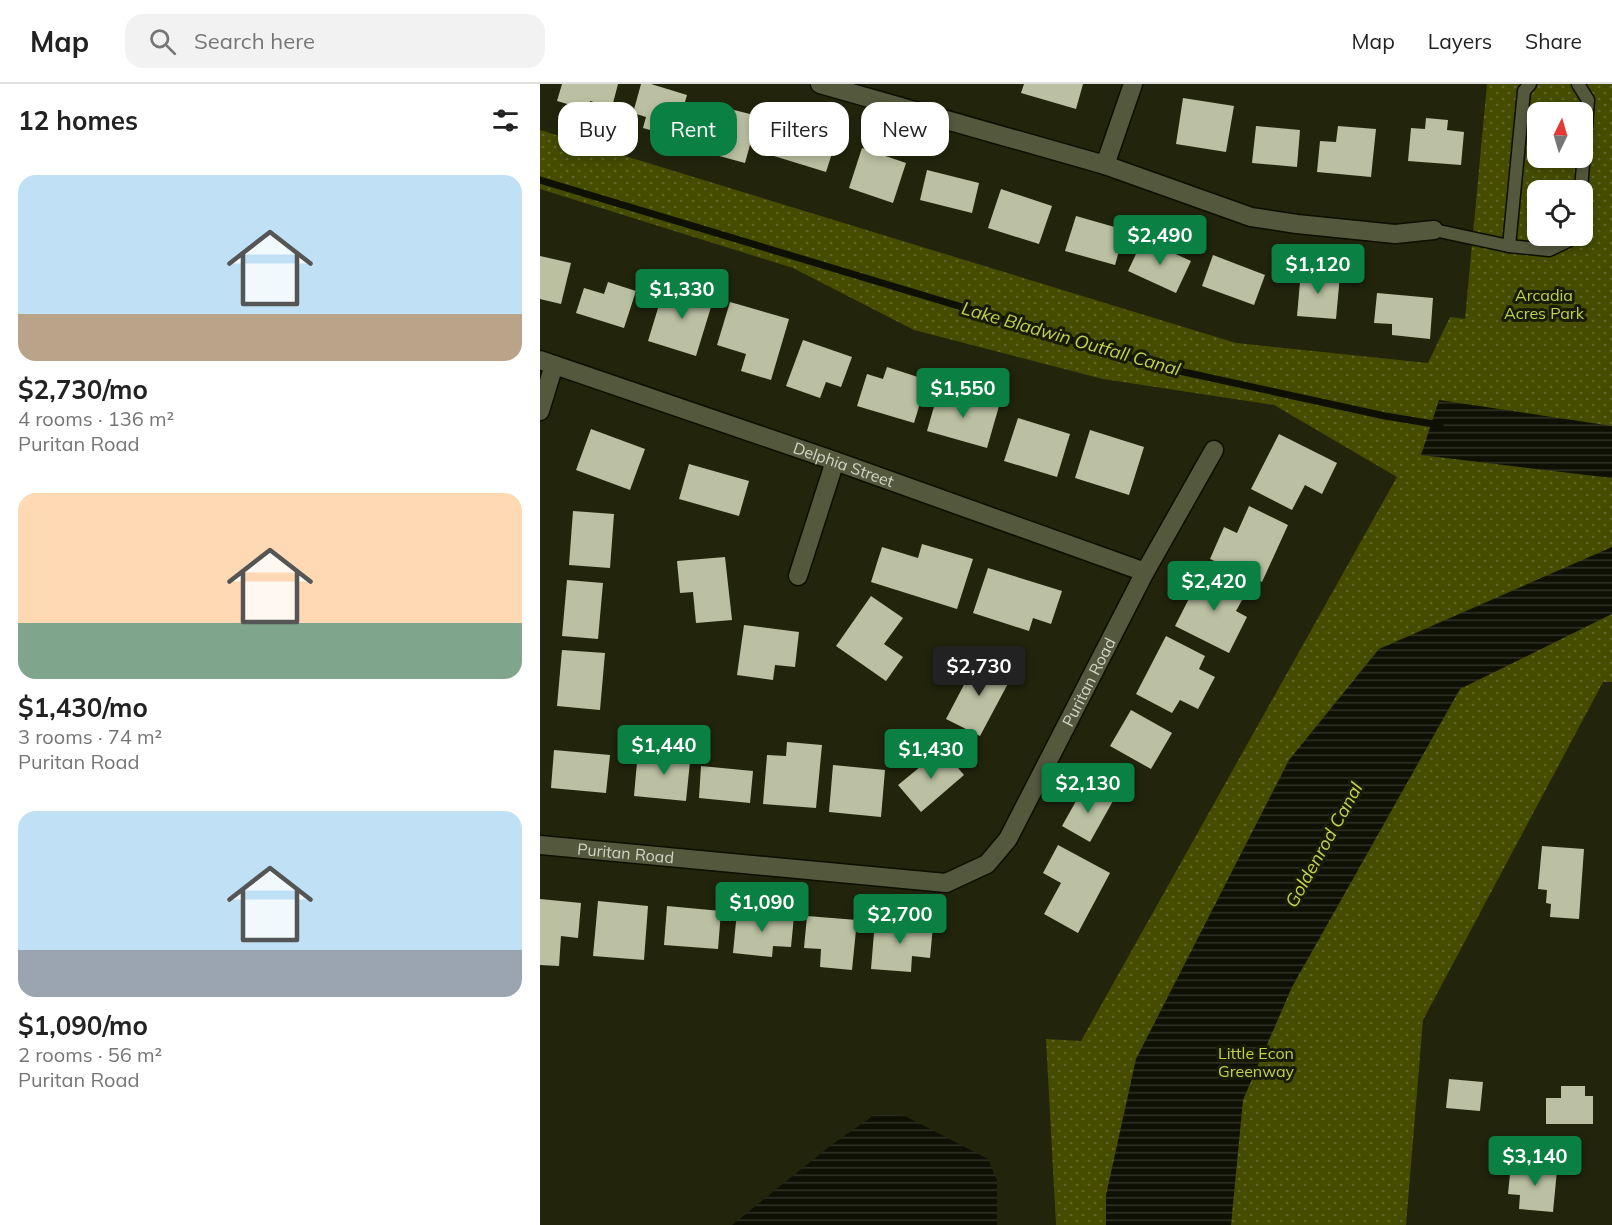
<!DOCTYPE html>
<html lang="en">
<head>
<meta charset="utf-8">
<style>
  body { margin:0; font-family:Mulish,sans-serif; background:#f2f2f2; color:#222; height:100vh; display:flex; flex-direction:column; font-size:22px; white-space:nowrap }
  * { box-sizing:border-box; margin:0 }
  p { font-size:20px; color:#767676 }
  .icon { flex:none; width:33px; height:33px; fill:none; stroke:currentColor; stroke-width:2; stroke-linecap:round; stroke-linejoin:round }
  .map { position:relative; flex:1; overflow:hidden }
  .details { display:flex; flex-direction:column; background:#fff; width:540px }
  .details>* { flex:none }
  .hud { position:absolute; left:18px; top:18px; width:570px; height:54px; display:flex; gap:12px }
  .needle { width:39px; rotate:5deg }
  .controls { position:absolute; left:987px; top:18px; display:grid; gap:12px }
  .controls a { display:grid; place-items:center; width:66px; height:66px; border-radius:12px; background:#fff; box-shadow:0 3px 9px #0003; font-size:30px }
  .price { position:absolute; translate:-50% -51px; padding:0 14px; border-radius:6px; background:#0b8043; color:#fff; font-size:20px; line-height:39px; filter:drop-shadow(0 2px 3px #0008) }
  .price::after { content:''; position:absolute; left:50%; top:36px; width:18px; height:14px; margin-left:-9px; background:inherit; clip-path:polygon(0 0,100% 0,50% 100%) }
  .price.current { background:#222; color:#fff }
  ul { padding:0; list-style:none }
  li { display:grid; align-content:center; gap:12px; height:318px; padding:0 18px }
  li span { display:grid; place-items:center; height:186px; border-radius:18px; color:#555 }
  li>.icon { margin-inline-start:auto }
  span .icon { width:108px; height:108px; fill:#fffc; stroke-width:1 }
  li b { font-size:26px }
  h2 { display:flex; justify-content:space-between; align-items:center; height:72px; padding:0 18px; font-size:26px }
  .chip { padding:0 21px; border-radius:18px; background:#fff; box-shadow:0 3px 9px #0003; font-size:21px; line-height:54px }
  .chip.current { background:#0b8043; color:#fff }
  header { display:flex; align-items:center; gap:36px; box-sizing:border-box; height:84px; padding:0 30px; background:#fff; border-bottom:2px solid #e0e0e0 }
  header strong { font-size:28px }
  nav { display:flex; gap:33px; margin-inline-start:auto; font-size:21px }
  .search { width:420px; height:54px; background:#f2f2f2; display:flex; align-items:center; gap:15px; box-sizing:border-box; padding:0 21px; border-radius:18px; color:#767676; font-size:22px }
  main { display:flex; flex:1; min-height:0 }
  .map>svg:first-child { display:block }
  .park { fill:url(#park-dots); fill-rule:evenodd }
  .water { fill:url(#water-rules) }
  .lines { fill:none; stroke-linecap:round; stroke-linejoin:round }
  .stream { stroke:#0e1004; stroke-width:7 }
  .building { fill:#bbc0a2 }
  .lane-casing { stroke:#0c0e00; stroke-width:15 }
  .street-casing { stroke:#0c0e00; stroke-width:21 }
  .lane { stroke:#54583d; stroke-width:12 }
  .street { stroke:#54583d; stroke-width:18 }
  .labels { text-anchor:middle; stroke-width:6; stroke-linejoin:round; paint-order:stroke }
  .park-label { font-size:16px; fill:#c4d24c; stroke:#191c04 }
  .street-label { font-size:16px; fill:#d2d5c5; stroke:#191c04 }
  .water-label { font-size:18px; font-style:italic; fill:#c5d34d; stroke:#191c04 }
</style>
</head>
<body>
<header>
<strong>Map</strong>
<div class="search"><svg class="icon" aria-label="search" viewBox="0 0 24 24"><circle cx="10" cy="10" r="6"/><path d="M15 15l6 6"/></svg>Search here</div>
<nav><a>Map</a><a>Layers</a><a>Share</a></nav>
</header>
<main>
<section class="details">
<h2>12 homes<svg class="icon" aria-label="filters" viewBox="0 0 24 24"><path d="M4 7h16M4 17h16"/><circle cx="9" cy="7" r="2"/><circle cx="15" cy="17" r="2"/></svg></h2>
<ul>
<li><span style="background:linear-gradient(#bfe0f5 75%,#b9a48a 0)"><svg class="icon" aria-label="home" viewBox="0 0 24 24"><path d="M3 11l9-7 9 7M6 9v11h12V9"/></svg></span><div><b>$2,730/mo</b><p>4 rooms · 136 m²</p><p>Puritan Road</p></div></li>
<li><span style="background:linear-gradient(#ffd9b3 70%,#7fa58c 0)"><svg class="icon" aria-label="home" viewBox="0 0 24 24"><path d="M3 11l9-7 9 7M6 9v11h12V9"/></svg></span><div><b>$1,430/mo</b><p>3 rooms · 74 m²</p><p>Puritan Road</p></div></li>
<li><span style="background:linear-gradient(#bfe0f5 75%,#9aa5b1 0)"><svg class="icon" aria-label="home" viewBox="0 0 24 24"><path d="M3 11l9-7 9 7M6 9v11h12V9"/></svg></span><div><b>$1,090/mo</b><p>2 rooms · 56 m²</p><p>Puritan Road</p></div></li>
</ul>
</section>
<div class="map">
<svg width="1072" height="1141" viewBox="0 0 1072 1141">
  <defs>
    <pattern id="park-dots" width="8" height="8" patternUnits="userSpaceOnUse" patternTransform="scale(1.5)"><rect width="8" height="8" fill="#454c00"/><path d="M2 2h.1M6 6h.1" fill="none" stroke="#5f6524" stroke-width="1.8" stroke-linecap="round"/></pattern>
    <pattern id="water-rules" width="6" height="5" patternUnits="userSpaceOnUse" patternTransform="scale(1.5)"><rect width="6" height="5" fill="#0e1004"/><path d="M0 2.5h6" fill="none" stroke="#303227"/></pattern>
  </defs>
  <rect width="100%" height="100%" fill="#22250c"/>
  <path class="park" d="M947,0h125v598h-9l-180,338 -17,205h-350l-10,-186 35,2 316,-564 -123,-72 -171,-26 -189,-49 -121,-62 -253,-79v-59l696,213 192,20 22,-46 15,2zM998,28h44v46h-44zM998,106h44v46h-44z"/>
  <g class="water">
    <path d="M899,316l173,26v52l-191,-23z"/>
    <path d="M1072,463v67l-152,75 -168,298 -49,113 -12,125h-125v-30l30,-136 153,-299 90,-111z"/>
    <path d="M351,1030l16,3 81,42 9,21v45h-265l98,-79 44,-31z"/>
  </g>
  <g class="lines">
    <path class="stream" d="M0,96l621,187 224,49 55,9"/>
  </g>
  <g class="building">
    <path d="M22,0h56l-6,23 -22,-6 -2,9 -31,-9z"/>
    <path d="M101,0h10l36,11 -12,42 -32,-9 3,-11 -13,-4z"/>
    <path d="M484,0h59l-7,25 -55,-16z"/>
    <path d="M643,14l51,8 -8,46 -50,-8z"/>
    <path d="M174,21l44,11 -13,47 -44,-12z"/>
    <path d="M886,34l22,2 -1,10 17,2 -3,33 -53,-4 3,-33 14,1z"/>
    <path d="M244,40l52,17 -10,31 -52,-16z"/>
    <path d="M716,42l44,4 -3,37 -45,-4z"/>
    <path d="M798,42l38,3 -5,48 -54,-5 3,-31 16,1z"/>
    <path d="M322,64l44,15 -13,40 -44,-15z"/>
    <path d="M387,86l52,13 -7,30 -52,-13z"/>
    <path d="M461,105l51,17 -13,38 -51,-16z"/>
    <path d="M536,132l49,14 -10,35 -50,-14z"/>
    <path d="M603,155l48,22 -15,32 -48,-22z"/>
    <path d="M673,171l52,20 -11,30 -52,-19z"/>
    <path d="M0,172l31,7 -10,41 -21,-5z"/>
    <path d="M761,187l39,4 -4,44 -39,-3z"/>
    <path d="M68,198l28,9 -12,37 -48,-15 8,-25 20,6z"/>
    <path d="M144,200l31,10 -19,62 -48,-15 14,-46 17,6z"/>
    <path d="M837,209l56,5 -3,41 -38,-4v-11l-18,-1z"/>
    <path d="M190,218l59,17 -18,61 -30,-9 5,-17 -29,-9z"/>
    <path d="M263,256l49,17 -11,30 -15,-5 -6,16 -34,-12z"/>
    <path d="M347,283l40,13 -13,43 -57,-17 10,-32 16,5z"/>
    <path d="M399,305l60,17 -12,42 -60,-17z"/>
    <path d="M478,334l52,16 -13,43 -53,-16z"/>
    <path d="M51,345l54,20 -15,41 -54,-20z"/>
    <path d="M550,346l54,17 -15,48 -54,-17z"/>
    <path d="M739,350l58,29 -15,31 -17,-9 -13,25 -41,-21z"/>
    <path d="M149,380l60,17 -10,35 -60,-17z"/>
    <path d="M709,422l39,19 -26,57 -52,-23 14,-32 13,6z"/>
    <path d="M33,427l41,3 -4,54 -41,-3z"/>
    <path d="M382,460l51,15 -16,50 -86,-27 11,-35 36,11z"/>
    <path d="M185,473l7,63 -36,3 -3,-31 -13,1 -3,-32z"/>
    <path d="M448,484l74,23 -11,33 -18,-6 -4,13 -56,-18z"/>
    <path d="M664,485l43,22 -11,20 11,6 -18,36 -54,-27z"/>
    <path d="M27,496l36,3 -5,56 -36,-3z"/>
    <path d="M331,512l32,22 -19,26 19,13 -17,24 -50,-35z"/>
    <path d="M204,541l55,7 -4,35 -20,-2 -2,15 -36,-5z"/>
    <path d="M626,552l39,20 -6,13 16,8 -17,32 -18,-9 -8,13 -36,-19z"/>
    <path d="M22,566l43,3 -5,57 -43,-4z"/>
    <path d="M438,574l34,18 -32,60 -34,-17z"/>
    <path d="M591,626l41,23 -21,36 -41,-23z"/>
    <path d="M247,658l35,3 -6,63 -53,-4 4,-49 19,1z"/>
    <path d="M115,665l36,3 -5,49 -52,-5 3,-34 17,1z"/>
    <path d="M402,665l22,26 -43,37 -23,-27z"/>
    <path d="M14,666l56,5 -4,38 -55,-5z"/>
    <path d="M293,681l52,5 -4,47 -52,-5z"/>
    <path d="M161,682l52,5 -3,32 -51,-5z"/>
    <path d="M545,701l28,16 -23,41 -28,-16z"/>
    <path d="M518,761l52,28 -32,60 -34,-19 17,-31 -18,-10z"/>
    <path d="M1002,762l42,3 -5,70 -29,-2 1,-13 -5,-1 1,-13 -9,-1z"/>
    <path d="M0,815l41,4 -3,35 -17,-2 -2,30 -19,-1z"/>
    <path d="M58,817l50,5 -4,54 -51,-4z"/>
    <path d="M127,822l54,5 -3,38 -54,-4z"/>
    <path d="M197,827l57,5 -3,31 -18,-1 -1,11 -39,-4z"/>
    <path d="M267,832l50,4 -5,50 -32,-3 1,-18 -17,-1z"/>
    <path d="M335,837l58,5 -3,32 -18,-2 -1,16 -40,-3z"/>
    <path d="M909,995l34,3 -3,29 -34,-3z"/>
    <path d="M1021,1002h24v10h8v28h-47v-26h15z"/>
    <path d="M983,1077l23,2 -1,6 12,1 -4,42 -34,-3 1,-14 -12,-1 2,-20 12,1z"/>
  </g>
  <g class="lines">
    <defs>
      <g id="lane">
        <path d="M1038,0l10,16 -7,90"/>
        <path d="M894,146l75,16 40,4 19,-9 4,-5"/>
        <path d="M969,162l15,-155 6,-7"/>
      </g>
      <g id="street">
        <path d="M280,0l285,81 146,52 46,7 98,10 39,-4"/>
        <path d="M565,81l28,-81"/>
        <path id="s1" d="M0,276l295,101 310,111"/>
        <path d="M0,327l14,-46"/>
        <path d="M258,492l37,-115"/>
        <path id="s2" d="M0,761l406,38 41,-19 21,-25 137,-267 69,-122"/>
      </g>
    </defs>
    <use href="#lane" class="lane-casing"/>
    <use href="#street" class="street-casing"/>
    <use href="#lane" class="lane"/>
    <use href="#street" class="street"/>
  </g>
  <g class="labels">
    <g class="park-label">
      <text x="1004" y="217">Arcadia<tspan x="1004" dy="18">Acres Park</tspan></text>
      <text x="716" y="975">Little Econ<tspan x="716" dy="18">Greenway</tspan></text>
    </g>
    <g class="street-label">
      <text dy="6" stroke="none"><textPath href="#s1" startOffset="321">Delphia Street</textPath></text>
      <text dy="6" stroke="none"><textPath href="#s2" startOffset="662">Puritan Road</textPath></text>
      <text dy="6" stroke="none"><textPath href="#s2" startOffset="86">Puritan Road</textPath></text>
    </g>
    <g class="water-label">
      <text transform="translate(531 255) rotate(16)" y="6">Lake Bladwin Outfall Canal</text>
      <text transform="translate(784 761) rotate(-61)" y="6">Goldenrod Canal</text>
    </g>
  </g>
</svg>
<div class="controls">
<a><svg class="needle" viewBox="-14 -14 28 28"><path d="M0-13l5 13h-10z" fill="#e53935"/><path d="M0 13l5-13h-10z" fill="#767676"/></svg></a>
<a><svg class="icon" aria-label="locate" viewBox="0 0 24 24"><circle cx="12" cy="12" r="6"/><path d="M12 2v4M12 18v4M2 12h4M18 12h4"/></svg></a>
</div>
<b class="price" style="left:620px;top:182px">$2,490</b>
<b class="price" style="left:778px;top:211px">$1,120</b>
<b class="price" style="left:142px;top:236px">$1,330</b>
<b class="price" style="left:423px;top:335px">$1,550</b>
<b class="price" style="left:674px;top:528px">$2,420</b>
<b class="price current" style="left:439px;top:613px">$2,730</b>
<b class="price" style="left:124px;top:692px">$1,440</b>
<b class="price" style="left:391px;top:696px">$1,430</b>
<b class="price" style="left:548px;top:730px">$2,130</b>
<b class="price" style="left:222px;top:849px">$1,090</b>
<b class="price" style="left:360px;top:861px">$2,700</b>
<b class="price" style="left:995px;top:1103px">$3,140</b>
<div class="hud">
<a class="chip">Buy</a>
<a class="chip current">Rent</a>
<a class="chip">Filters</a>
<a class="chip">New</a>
</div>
</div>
</main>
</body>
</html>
